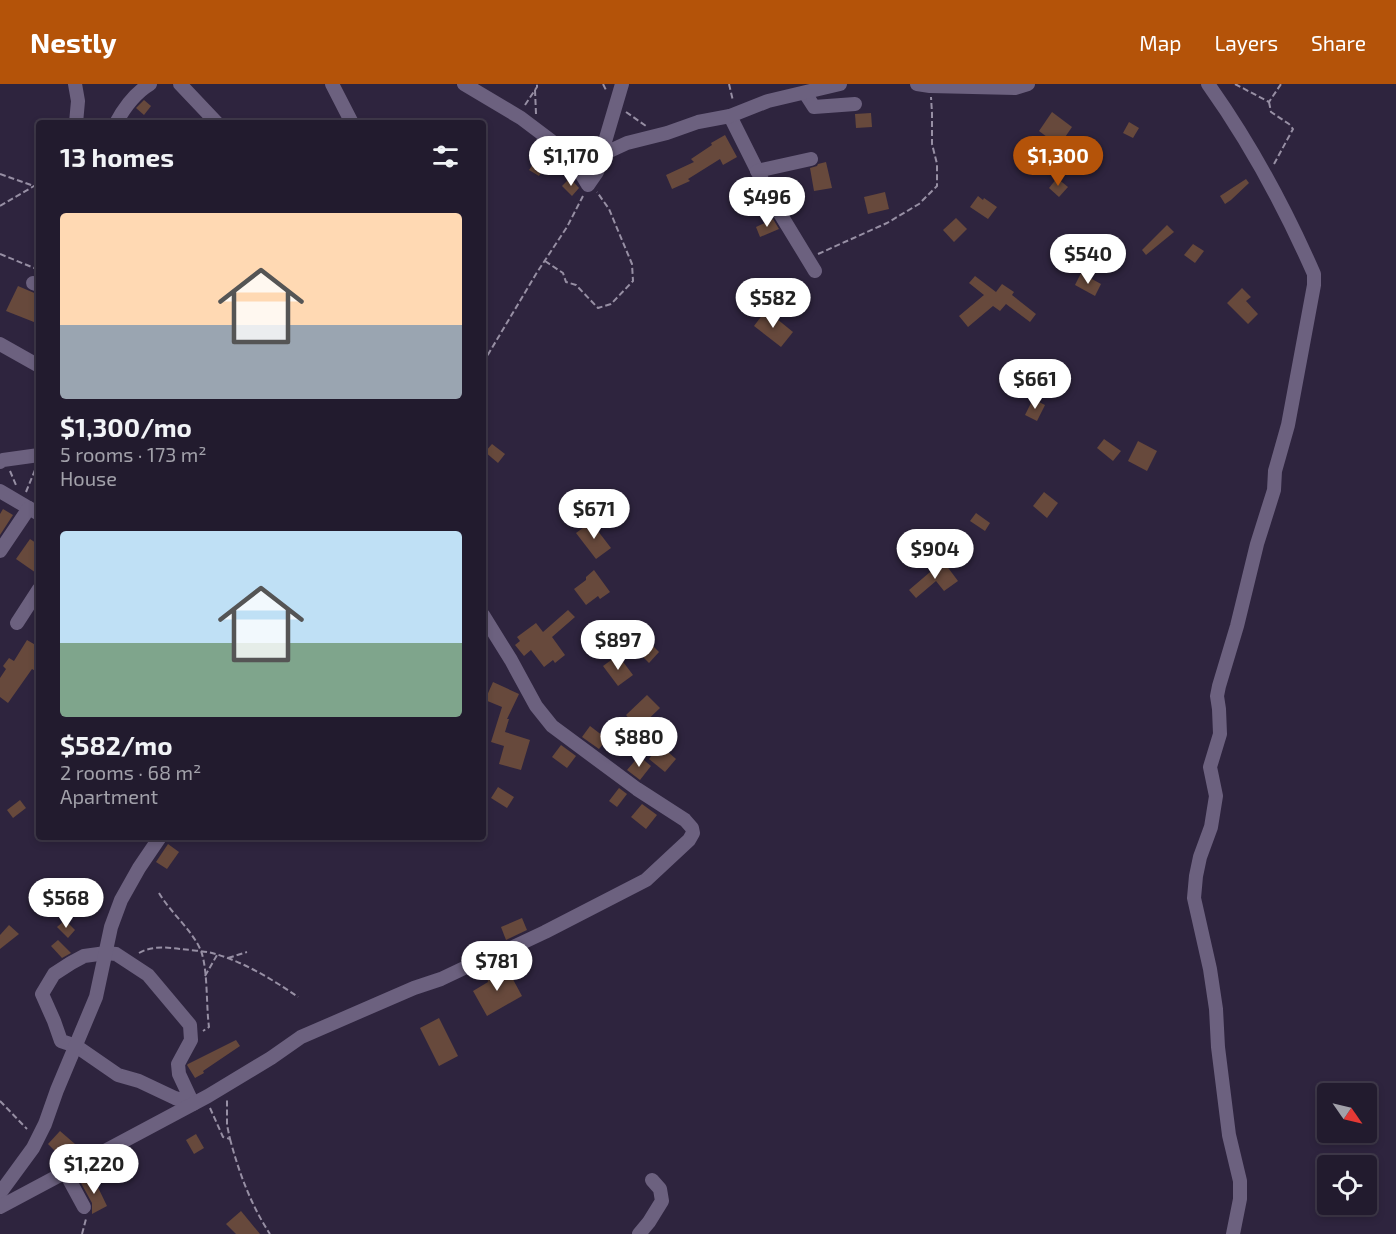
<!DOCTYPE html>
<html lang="en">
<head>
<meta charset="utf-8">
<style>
  body { margin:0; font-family:"Exo 2",sans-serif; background:#2e283a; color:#f1f3f6; height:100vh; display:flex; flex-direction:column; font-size:22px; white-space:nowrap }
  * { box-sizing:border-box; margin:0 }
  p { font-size:20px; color:#a2a1aa }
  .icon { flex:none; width:33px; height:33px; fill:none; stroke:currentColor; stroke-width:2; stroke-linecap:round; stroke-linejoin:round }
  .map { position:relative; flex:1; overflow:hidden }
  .details { position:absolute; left:36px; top:36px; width:450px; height:720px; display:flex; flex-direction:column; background:#221b2e; border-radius:6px; box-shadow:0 3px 9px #0003,0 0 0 2px #3f394a }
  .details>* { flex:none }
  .needle { width:39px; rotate:124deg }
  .controls { position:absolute; left:1317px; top:999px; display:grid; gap:12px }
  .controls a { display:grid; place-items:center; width:60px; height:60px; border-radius:6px; background:#221b2e; box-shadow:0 3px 9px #0003,0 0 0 2px #3f394a; font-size:30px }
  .price { position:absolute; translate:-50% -51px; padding:0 14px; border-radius:21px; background:#fff; color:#222; font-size:20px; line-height:39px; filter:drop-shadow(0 2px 3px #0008) }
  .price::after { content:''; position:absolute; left:50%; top:36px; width:18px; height:14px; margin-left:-9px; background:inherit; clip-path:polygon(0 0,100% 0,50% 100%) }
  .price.on { background:#b45309; color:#fff }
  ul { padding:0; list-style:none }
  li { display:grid; align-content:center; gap:12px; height:318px; padding:0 24px }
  li span { display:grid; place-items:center; height:186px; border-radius:6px; color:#555 }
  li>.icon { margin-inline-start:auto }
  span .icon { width:108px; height:108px; fill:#fffc; stroke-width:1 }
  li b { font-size:26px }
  h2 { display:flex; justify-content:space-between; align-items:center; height:72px; padding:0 24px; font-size:26px }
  header { display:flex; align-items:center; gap:36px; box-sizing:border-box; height:84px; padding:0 30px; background:#b45309; color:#fff }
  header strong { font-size:28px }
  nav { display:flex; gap:33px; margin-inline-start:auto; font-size:21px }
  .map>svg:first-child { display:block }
  .building { fill:#67493c }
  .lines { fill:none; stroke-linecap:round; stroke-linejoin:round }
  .path { stroke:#978fa4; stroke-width:2; stroke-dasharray:6 3; stroke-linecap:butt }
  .street { stroke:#6c617f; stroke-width:14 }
</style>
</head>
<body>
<header>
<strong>Nestly</strong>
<nav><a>Map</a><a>Layers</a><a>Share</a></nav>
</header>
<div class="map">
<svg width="1396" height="1150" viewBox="0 0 1396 1150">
  <rect width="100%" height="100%" fill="#2e243e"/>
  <g class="building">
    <path d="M144,16l7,6 -7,9 -8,-7z"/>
    <path d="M1052,28l20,15 -13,19 -20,-15z"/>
    <path d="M871,29l1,14 -16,1 -1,-14z"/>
    <path d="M1129,38l10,6 -6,10 -10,-5z"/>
    <path d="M725,51l12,22 -14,8 -3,-6 -32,20 2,2 -18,8 -6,-14 28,-13 -3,-3 21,-14 -1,-2z"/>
    <path d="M539,71l9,6 -9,15 -10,-6z"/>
    <path d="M826,78l6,26 -18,3 -4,-23 7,-2 1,-2z"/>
    <path d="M570,94l9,10 -7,8 -10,-10z"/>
    <path d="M1057,94l11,9 -9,10 -10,-9z"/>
    <path d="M1246,95l3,4 -18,17 -6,4 -5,-8z"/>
    <path d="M885,108l4,17 -21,5 -4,-17z"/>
    <path d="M978,112l5,4 1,-2 13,9 -9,12 -18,-12z"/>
    <path d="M956,134l11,11 -13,13 -11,-12z"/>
    <path d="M773,135l6,10 -19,8 -4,-10z"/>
    <path d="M1167,141l7,7 -28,23 -4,-5z"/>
    <path d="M1193,160l11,7 -9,12 -11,-8z"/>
    <path d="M1081,189l20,11 -6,12 -20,-11z"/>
    <path d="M975,192l21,16 6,-8 12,8 -2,3 24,19 -6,8 -24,-18 -6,7 -7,-5 -25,21 -9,-11 25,-21 -15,-12z"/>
    <path d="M18,202l21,9v29l-33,-13z"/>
    <path d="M1242,204l9,9 -5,4 12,13 -10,10 -21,-21z"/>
    <path d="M766,226l27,22 -12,15 -27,-21z"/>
    <path d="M1033,315l12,6 -8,16 -12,-6z"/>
    <path d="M1104,355l17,12 -8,10 -16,-13z"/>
    <path d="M1138,357l19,10 -10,20 -19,-10z"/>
    <path d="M492,360l13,10 -7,9 -13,-11z"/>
    <path d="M1044,408l14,11 -11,15 -14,-12z"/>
    <path d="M3,425l10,6 -13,20v-21z"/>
    <path d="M976,429l14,10 -5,8 -15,-10z"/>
    <path d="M591,438l20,26 -15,11 -20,-26z"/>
    <path d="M30,455l9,6v30l-23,-16z"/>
    <path d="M943,477l15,20 -14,10 -8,-10 -20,17 -7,-8z"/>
    <path d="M594,486l16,22 -10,7 -2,-3 -12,9 -12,-16 12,-9v-3z"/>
    <path d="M568,526l7,7 -23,20 13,18 -10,8 -2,-3 -9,7 -13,-17 -7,6 -9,-11 5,-4 -3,-4 19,-14 7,9z"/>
    <path d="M27,556l12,7v26l-7,-4 -24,34 -8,-6v-19l6,-9 -3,-3 6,-8 5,3z"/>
    <path d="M648,557l11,11 -10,11 -11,-11z"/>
    <path d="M618,571l15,20 -15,11 -15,-20z"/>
    <path d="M493,598l26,12 -12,25h2l-4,13 25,8 -9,30 -22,-6 5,-18 -13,-4 11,-35 -17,-7z"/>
    <path d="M647,611l13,13 -22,21 -12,-14z"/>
    <path d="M590,642l17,13 -8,10 -17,-12z"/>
    <path d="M561,661l15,11 -9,12 -15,-11z"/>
    <path d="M660,661l16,14 -11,13 -16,-13z"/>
    <path d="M639,672l12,10 -11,14 -13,-10z"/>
    <path d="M498,703l16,10 -7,11 -16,-10z"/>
    <path d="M619,704l8,6 -10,13 -8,-6z"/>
    <path d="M20,716l6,8 -13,10 -6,-8z"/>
    <path d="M642,720l15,11 -11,14 -15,-12z"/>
    <path d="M168,760l11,8 -12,17 -11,-7z"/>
    <path d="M48,795l20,15 4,-6 12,7 -5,8 9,7 -4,6 -21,-13 -21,-17z"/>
    <path d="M522,834l5,12 -21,10 -5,-13z"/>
    <path d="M65,836l10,10 -7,8 -11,-11z"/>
    <path d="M9,841l10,9 -19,15v-14z"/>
    <path d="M58,856l13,13 -9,5 -11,-12z"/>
    <path d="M506,887l1,2 2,-1 13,24 -35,20 -14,-25 15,-9 -1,-6 10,-4 2,3z"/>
    <path d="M439,934l19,38 -19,10 -19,-38z"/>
    <path d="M236,956l4,6 -37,25 1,2 -9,5 -8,-13 1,-1z"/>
    <path d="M60,1047l15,13 -13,14 -14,-14z"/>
    <path d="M196,1050l8,14 -10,6 -8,-14z"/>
    <path d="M93,1093l14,29 -15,8v-11l-11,-20z"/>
    <path d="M241,1127l19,23h-24l-10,-10z"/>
  </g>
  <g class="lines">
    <g class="path">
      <path d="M603,0l3,6"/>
      <path d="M729,0l4,17"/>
      <path d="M1235,0l34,18 12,-18"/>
      <path d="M535,6l1,24"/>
      <path d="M1269,18l2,10 18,12 4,5 -19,35"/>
      <path d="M525,21l12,-18v-3"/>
      <path d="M626,28l20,14"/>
      <path d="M0,90l34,12"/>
      <path d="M0,122l34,-20 5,-1"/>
      <path d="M0,170l39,16"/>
      <path d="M818,170l69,-31 32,-19 18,-18v-22l-5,-20v-31l-1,-16"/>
      <path d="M545,177l18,12 3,9 10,3 22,23 13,-4 22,-23 -1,-17 -23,-55 -12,-17"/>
      <path d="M483,279l53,-89 31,-47 16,-31"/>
      <path d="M10,387l6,14"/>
      <path d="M26,408l9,-22"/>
      <path d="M159,809c11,19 34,38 42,58 7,19 5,54 8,76l-6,4"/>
      <path d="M139,869c12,-7 27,-6 41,-4 10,1 22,2 32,4 30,8 60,26 86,44"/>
      <path d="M228,874l19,-6"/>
      <path d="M205,892l12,-21"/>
      <path d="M0,1017l27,28"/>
      <path d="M210,1024l13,29 7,2 -3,-14v-27"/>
      <path d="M230,1055c9,34 21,66 40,95"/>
      <path d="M82,1150l4,-15"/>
    </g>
    <g class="street">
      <path d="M75,0l3,17 -2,22"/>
      <path d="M180,0l37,39"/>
      <path d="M332,0l20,39"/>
      <path d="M464,0l57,34 49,37 25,4 6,-4 21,-71"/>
      <path d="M917,0l13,2 85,2 13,-4"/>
      <path d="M1208,0c42,59 77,124 106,190v11l-26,140 -13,46 -1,19 -17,54 -20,82 -18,60 -2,10 2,13 1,25 -10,33 6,29 -5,31 -11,30 -4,19 -2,22 16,71 6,40 2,38 11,88 11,46v18l-7,35"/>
      <path d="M805,9l9,14 41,-3"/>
      <path d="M730,32l43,86 42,69"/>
      <path d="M116,39c8,-15 19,-30 34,-39"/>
      <path d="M570,71l18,30 9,-13 4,-17 26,-12 40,-10 31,-11 32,-6 38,-15 72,-17"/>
      <path d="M757,87l54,-12"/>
      <path d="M33,199l6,2"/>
      <path d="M0,260l39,22"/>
      <path d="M0,378l3,-2 36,-5"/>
      <path d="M0,407l39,23"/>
      <path d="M0,467l29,-43"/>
      <path d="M17,539l22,-34"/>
      <path d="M106,869l10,1 32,21 42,50 1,15 -13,24 1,10 14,30 -18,-6 -36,-17 -21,-6 -42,-29 -15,-5 -7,-20 -12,-27 12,-20 17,-11 13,-7z"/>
      <path d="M65,1088l19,35"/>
      <path d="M0,1109l33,-45 12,-24 12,-34 39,-93 15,-70 10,-27 18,-32 21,-31"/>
      <path d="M0,1123l208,-111 63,-38 30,-21 113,-49 27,-9 40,-19 30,-12 34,-16 101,-52 43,-40 4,-7 -1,-5 -7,-8 -48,-31 -85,-63 -16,-20 -25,-46 -28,-45"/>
      <path d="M639,1150l10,-12 13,-21 -2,-12 -8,-9"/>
    </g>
  </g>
</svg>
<div class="controls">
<a><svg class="needle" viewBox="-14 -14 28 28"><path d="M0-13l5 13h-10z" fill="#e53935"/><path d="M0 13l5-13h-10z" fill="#a2a1aa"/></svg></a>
<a><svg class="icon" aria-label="locate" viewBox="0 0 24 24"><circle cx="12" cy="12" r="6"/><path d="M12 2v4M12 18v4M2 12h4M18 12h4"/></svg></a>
</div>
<b class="price" style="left:571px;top:103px">$1,170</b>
<b class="price on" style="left:1058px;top:103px">$1,300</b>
<b class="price" style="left:767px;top:144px">$496</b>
<b class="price" style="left:1088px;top:201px">$540</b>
<b class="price" style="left:773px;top:245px">$582</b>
<b class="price" style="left:1035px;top:326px">$661</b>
<b class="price" style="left:594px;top:456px">$671</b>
<b class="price" style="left:935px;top:496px">$904</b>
<b class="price" style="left:618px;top:587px">$897</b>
<b class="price" style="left:639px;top:684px">$880</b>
<b class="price" style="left:66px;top:845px">$568</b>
<b class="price" style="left:497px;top:908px">$781</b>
<b class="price" style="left:94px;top:1111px">$1,220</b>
<section class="details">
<h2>13 homes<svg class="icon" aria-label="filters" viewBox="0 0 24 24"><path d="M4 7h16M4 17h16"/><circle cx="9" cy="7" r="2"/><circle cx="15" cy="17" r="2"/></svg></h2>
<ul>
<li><span style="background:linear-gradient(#ffd9b3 60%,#9aa5b1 0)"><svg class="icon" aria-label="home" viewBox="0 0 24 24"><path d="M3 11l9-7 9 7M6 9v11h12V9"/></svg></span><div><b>$1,300/mo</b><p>5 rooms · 173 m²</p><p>House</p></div></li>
<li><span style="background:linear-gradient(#bfe0f5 60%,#7fa58c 0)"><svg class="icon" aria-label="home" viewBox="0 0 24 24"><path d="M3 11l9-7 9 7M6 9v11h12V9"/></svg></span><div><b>$582/mo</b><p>2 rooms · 68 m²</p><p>Apartment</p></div></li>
</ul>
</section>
</div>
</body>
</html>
